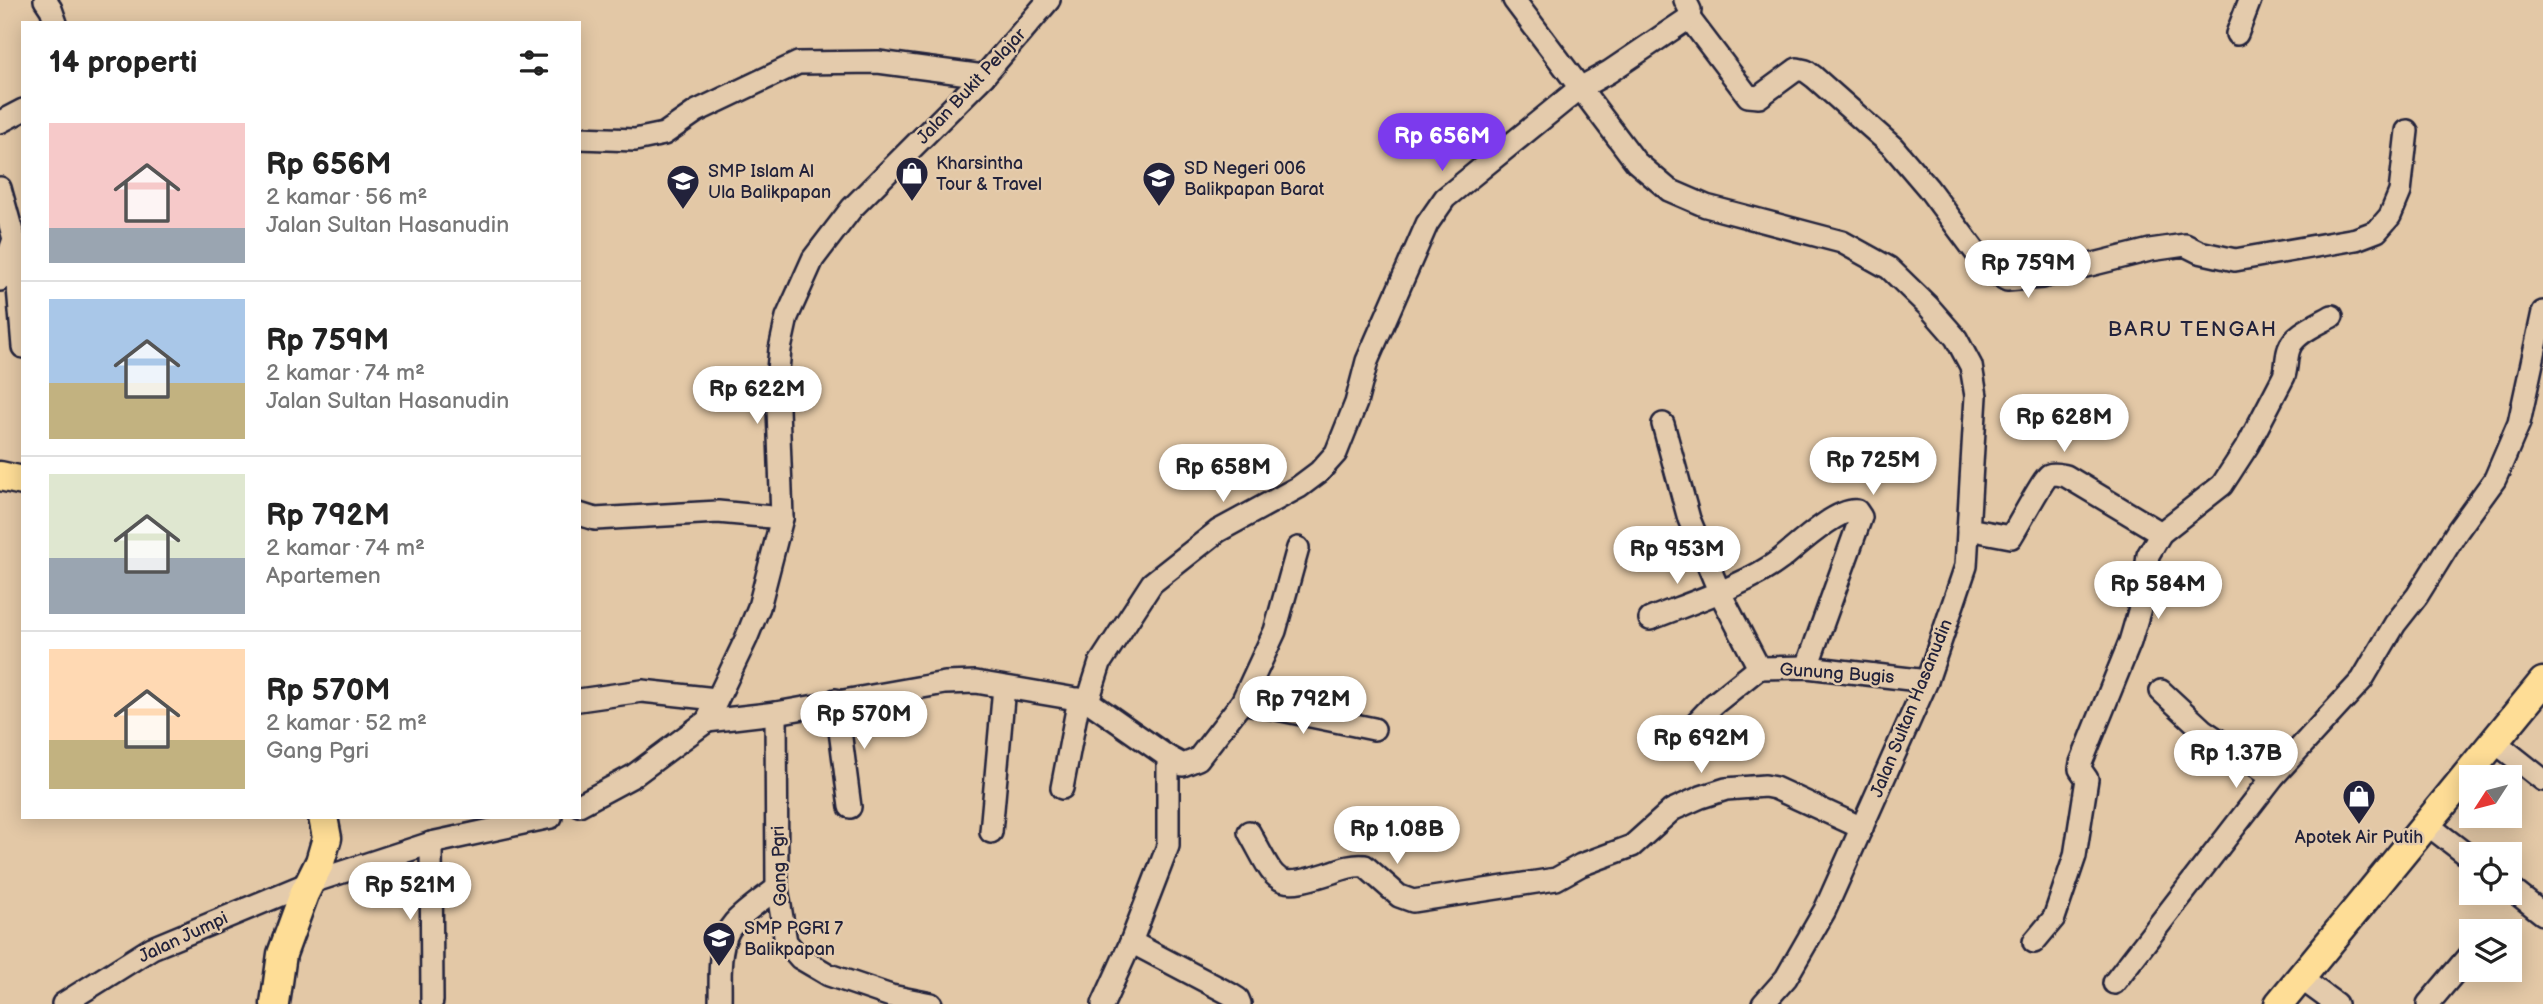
<!DOCTYPE html>
<html lang="id">
<head>
<meta charset="utf-8">
<style>
  body { margin:0; font-family:"Balsamiq Sans",sans-serif; background:#f2f2f2; color:#222; height:100vh; display:flex; flex-direction:column; font-size:26px; white-space:nowrap }
  * { box-sizing:border-box; margin:0 }
  p { font-size:23px; color:#767676 }
  .icon { flex:none; width:38px; height:38px; fill:none; stroke:currentColor; stroke-width:2; stroke-linecap:round; stroke-linejoin:round }
  .map { position:relative; flex:1; overflow:hidden }
  .sheet { position:absolute; left:21px; top:21px; width:560px; height:798px; display:flex; flex-direction:column; background:#fff; border-radius:0px; box-shadow:0 4px 18px #0003 }
  .sheet>* { flex:none }
  .needle { width:46px; rotate:234deg }
  .fabs { position:absolute; left:2459px; top:765px; display:grid; gap:14px }
  .fabs a { display:grid; place-items:center; width:63px; height:63px; border-radius:0px; background:#fff; box-shadow:0 4px 18px #0003; font-size:35px }
  .price { position:absolute; translate:-50% -60px; padding:0 16px; border-radius:24px; background:#fff; color:#222; font-size:23px; line-height:46px; filter:drop-shadow(0 2px 4px #0008) }
  .price::after { content:''; position:absolute; left:50%; top:42px; width:21px; height:16px; margin-left:-10px; background:inherit; clip-path:polygon(0 0,100% 0,50% 100%) }
  .price.active { background:#7c3aed; color:#fff }
  ul { padding:0; list-style:none }
  li { display:flex; align-items:center; gap:21px; height:175px; padding:0 28px }
  li+li { border-top:2px solid #e0e0e0 }
  li span { display:grid; place-items:center; flex:none; width:196px; height:140px; border-radius:0px; color:#555 }
  li>.icon { margin-inline-start:auto }
  span .icon { width:84px; height:84px; fill:#fffc; stroke-width:1 }
  li b { font-size:30px }
  h2 { display:flex; justify-content:space-between; align-items:center; height:84px; padding:0 28px; font-size:30px }
  .map>svg:first-child { display:block }
  .lines { fill:none; stroke-linecap:round; stroke-linejoin:round }
  .minor-casing { stroke:#22223b; stroke-width:26 }
  .major-casing { stroke:#22223b; stroke-width:33 }
  .minor { stroke:#e4cbac; stroke-width:21 }
  .major { stroke:#fedd96; stroke-width:28 }
  .labels { text-anchor:middle; stroke-width:5; stroke-linejoin:round; paint-order:stroke }
  .street-label { font-size:18px; fill:#22223b; stroke:#e4cbac }
  .poi-label { font-size:18px; fill:#22223b; stroke:#e4cbac; text-anchor:start }
  .quarter-label { font-size:21px; letter-spacing:2px; fill:#22223b; stroke:#e4cbac }
</style>
</head>
<body>
<div class="map">
<svg width="2543" height="1004" viewBox="0 0 2543 1004">
  <rect width="100%" height="100%" fill="#e3c8a6"/>
  <filter id="ink" filterUnits="userSpaceOnUse"><feTurbulence type="fractalNoise" baseFrequency=".0143" numOctaves="2"/><feDisplacementMap in="SourceGraphic" scale="14" xChannelSelector="R" yChannelSelector="G"/><feConvolveMatrix kernelMatrix="1 2 1 2 8 2 1 2 1" color-interpolation-filters="sRGB"/></filter>
  <g filter="url(#ink)">
    <g class="lines">
      <defs>
        <g id="minor">
          <path d="M45,0l6,9 5,14"/>
          <path d="M1514,0l122,162 33,28 37,16 136,36 47,26 39,38 28,32 15,28 5,30 -10,170 -39,115 -102,229 -39,68 -23,26"/>
          <path d="M1689,18l59,78 11,1 38,-28 9,2 8,6 79,70 35,41 61,82 18,10 35,-3 108,-27 35,-5 14,7 36,8 121,-21 21,-8 13,-15 10,-24 7,-61"/>
          <path d="M2237,34l13,-34"/>
          <path d="M0,122l23,-12"/>
          <path d="M579,138l56,2 29,-6 33,-23 101,-48 80,-1 106,14"/>
          <path d="M0,188l14,51 -14,41"/>
          <path d="M14,239l9,108"/>
          <path d="M1663,424l26,95 30,72 40,77 48,-1 120,14"/>
          <path d="M579,514l16,5 123,-7 64,6"/>
          <path d="M1968,529l43,8c6,-9 33,-60 38,-62 5,-2 12,0 17,1l95,57"/>
          <path d="M1650,619c40,-16 97,-34 131,-60 16,-13 56,-51 76,-48l4,6 -54,150"/>
          <path d="M2161,691l42,39 70,47"/>
          <path d="M579,700l63,-9 74,8"/>
          <path d="M836,700l14,107"/>
          <path d="M1088,701l12,-38 52,-80 66,-52 81,-44 20,-15 17,-19 20,-50 11,-42 60,-137 18,-26 135,-110 29,-16 80,-54 1,-8 -5,-10"/>
          <path d="M1242,702l132,27"/>
          <path d="M776,713l1,175 9,54 14,16 29,17 62,21 40,8"/>
          <path d="M707,721l69,-8 169,-30 31,-1 112,19 80,56v89l-37,96 -28,62"/>
          <path d="M1678,742l36,-38 45,-36"/>
          <path d="M2495,742l48,38"/>
          <path d="M1168,757l15,8 15,-6 44,-57 33,-71 23,-83"/>
          <path d="M1062,788l17,-89"/>
          <path d="M579,805l54,-29 74,-55 39,-82 13,-32 23,-89 -5,-137 3,-32 7,-32 26,-58 39,-51 132,-132 65,-76"/>
          <path d="M2428,825l43,33"/>
          <path d="M991,832l13,-145"/>
          <path d="M1249,832c29,51 23,60 84,40 11,-4 20,-7 32,-6l34,30 14,5 143,-22 25,-14 51,-19 40,-36 29,-13 25,-8 39,-3 10,2 87,40"/>
          <path d="M431,843l1,158"/>
          <path d="M2510,888l33,26"/>
          <path d="M1131,942l99,52 8,5 2,5"/>
          <path d="M2034,942l20,-24 21,-62 12,-77 -7,-10 1,-6 49,-121 12,-41 6,-46 13,-22 61,-48 26,-40 36,-69c3,-9 2,-19 5,-27 5,-16 30,-25 43,-33"/>
          <path d="M2299,977l37,27"/>
          <path d="M2114,983l159,-206 89,-97 33,-56 22,-28 41,-66 37,-51 24,-56 24,-111"/>
          <path d="M63,1004l89,-56 157,-65 122,-40 120,-26"/>
          <path d="M720,1004c1,-25 -4,-61 14,-81 12,-13 29,-24 43,-35"/>
          <path d="M2428,1004l43,-51"/>
        </g>
        <g id="major">
          <path d="M0,476l23,5"/>
          <path d="M275,1004l7,-50 22,-60 16,-32 7,-24 -4,-21"/>
          <path d="M2279,1004l264,-322"/>
        </g>
      </defs>
      <use href="#minor" class="minor-casing"/>
      <use href="#major" class="major-casing"/>
      <use href="#minor" class="minor"/>
      <use href="#major" class="major"/>
    </g>
  </g>
  <defs>
    <symbol id="shop-pin" viewBox="-11 -11 22 30"><path d="M0 17L-7.5 6A9.5 9.5 0 1 1 7.5 6Z" fill="#22223b" stroke="#e4cbac"/><path d="M-5-2.5h2.3a2.7 3.5 0 0 1 5.4 0H5L5.5 6h-11ZM-1.5-2.5h3a1.5 2.3 0 0 0-3 0Z" fill="#fff"/></symbol>
    <symbol id="school-pin" viewBox="-11 -11 22 30"><path d="M0 17L-7.5 6A9.5 9.5 0 1 1 7.5 6Z" fill="#22223b" stroke="#e4cbac"/><path d="M0-5L7-2L0 1L-7-2ZM-4 1L0 2.5L4 1V4Q0 6-4 4Z" fill="#fff"/></symbol>
  </defs>
  <g fill-rule="evenodd">
    <use href="#shop-pin" x="893" y="154" width="38" height="52"/>
    <use href="#school-pin" x="1140" y="159" width="38" height="52"/>
    <use href="#school-pin" x="664" y="162" width="38" height="52"/>
    <use href="#shop-pin" x="2340" y="777" width="38" height="52"/>
    <use href="#school-pin" x="700" y="919" width="38" height="52"/>
  </g>
  <g class="labels">
    <g class="street-label">
      <text transform="translate(971 86) rotate(-47)" y="6">Jalan Bukit Pelajar</text>
      <text transform="translate(1837 673) rotate(4)" y="6">Gunung Bugis</text>
      <text transform="translate(1911 708) rotate(-68)" y="6">Jalan Sultan Hasanudin</text>
      <text transform="translate(779 866) rotate(-92)" y="6">Gang Pgri</text>
      <text transform="translate(183 937) rotate(-25)" y="6">Jalan Jumpi</text>
    </g>
    <g class="poi-label">
      <text x="936" y="169">Kharsintha<tspan x="936" dy="21">Tour &amp; Travel</tspan></text>
      <text x="1184" y="174">SD Negeri 006<tspan x="1184" dy="21">Balikpapan Barat</tspan></text>
      <text x="708" y="177">SMP Islam Al<tspan x="708" dy="21">Ula Balikpapan</tspan></text>
      <text x="2359" y="843" text-anchor="middle">Apotek Air Putih</text>
      <text x="744" y="934">SMP PGRI 7<tspan x="744" dy="21">Balikpapan</tspan></text>
    </g>
    <g class="quarter-label">
      <text x="2193" y="336">BARU TENGAH</text>
    </g>
  </g>
</svg>
<div class="fabs">
<a><svg class="needle" viewBox="-14 -14 28 28"><path d="M0-13l5 13h-10z" fill="#e53935"/><path d="M0 13l5-13h-10z" fill="#767676"/></svg></a>
<a><svg class="icon" aria-label="locate" viewBox="0 0 24 24"><circle cx="12" cy="12" r="6"/><path d="M12 2v4M12 18v4M2 12h4M18 12h4"/></svg></a>
<a><svg class="icon" aria-label="layers" viewBox="0 0 24 24"><path d="M12 4l9 5-9 5-9-5zM3 14l9 5 9-5"/></svg></a>
</div>
<b class="price active" style="left:1442px;top:173px">Rp 656M</b>
<b class="price" style="left:2028px;top:300px">Rp 759M</b>
<b class="price" style="left:757px;top:426px">Rp 622M</b>
<b class="price" style="left:2064px;top:454px">Rp 628M</b>
<b class="price" style="left:1873px;top:497px">Rp 725M</b>
<b class="price" style="left:1223px;top:504px">Rp 658M</b>
<b class="price" style="left:1677px;top:586px">Rp 953M</b>
<b class="price" style="left:2158px;top:621px">Rp 584M</b>
<b class="price" style="left:1303px;top:736px">Rp 792M</b>
<b class="price" style="left:864px;top:751px">Rp 570M</b>
<b class="price" style="left:1701px;top:775px">Rp 692M</b>
<b class="price" style="left:2236px;top:790px">Rp 1.37B</b>
<b class="price" style="left:1397px;top:866px">Rp 1.08B</b>
<b class="price" style="left:410px;top:922px">Rp 521M</b>
<section class="sheet">
<h2>14 properti<svg class="icon" aria-label="filters" viewBox="0 0 24 24"><path d="M4 7h16M4 17h16"/><circle cx="9" cy="7" r="2"/><circle cx="15" cy="17" r="2"/></svg></h2>
<ul>
<li><span style="background:linear-gradient(#f6c9c9 75%,#9aa5b1 0)"><svg class="icon" aria-label="home" viewBox="0 0 24 24"><path d="M3 11l9-7 9 7M6 9v11h12V9"/></svg></span><div><b>Rp 656M</b><p>2 kamar · 56 m²</p><p>Jalan Sultan Hasanudin</p></div></li>
<li><span style="background:linear-gradient(#a9c7e8 60%,#c2b280 0)"><svg class="icon" aria-label="home" viewBox="0 0 24 24"><path d="M3 11l9-7 9 7M6 9v11h12V9"/></svg></span><div><b>Rp 759M</b><p>2 kamar · 74 m²</p><p>Jalan Sultan Hasanudin</p></div></li>
<li><span style="background:linear-gradient(#dfe7d0 60%,#9aa5b1 0)"><svg class="icon" aria-label="home" viewBox="0 0 24 24"><path d="M3 11l9-7 9 7M6 9v11h12V9"/></svg></span><div><b>Rp 792M</b><p>2 kamar · 74 m²</p><p>Apartemen</p></div></li>
<li><span style="background:linear-gradient(#ffd9b3 65%,#c2b280 0)"><svg class="icon" aria-label="home" viewBox="0 0 24 24"><path d="M3 11l9-7 9 7M6 9v11h12V9"/></svg></span><div><b>Rp 570M</b><p>2 kamar · 52 m²</p><p>Gang Pgri</p></div></li>
</ul>
</section>
</div>
</body>
</html>
